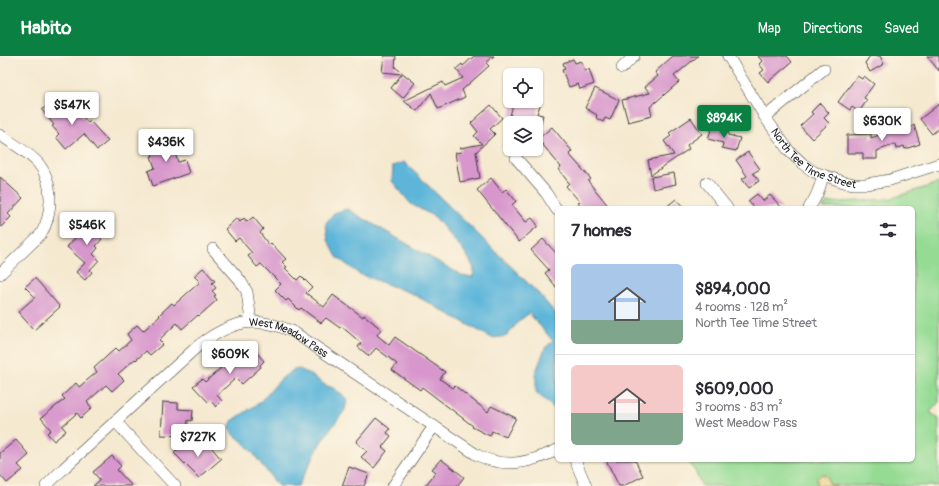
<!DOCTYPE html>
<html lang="en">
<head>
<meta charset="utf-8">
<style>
  body { margin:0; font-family:Pangolin,sans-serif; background:#f2f2f3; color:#2b2b33; height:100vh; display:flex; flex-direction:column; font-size:15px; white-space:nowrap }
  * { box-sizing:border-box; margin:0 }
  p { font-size:13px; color:#7c7c81 }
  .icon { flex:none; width:22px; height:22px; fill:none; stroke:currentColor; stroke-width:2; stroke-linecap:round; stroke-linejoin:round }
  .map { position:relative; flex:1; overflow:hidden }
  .drawer { position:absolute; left:555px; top:150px; width:360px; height:256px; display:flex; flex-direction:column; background:#fff; border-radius:6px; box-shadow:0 1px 3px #0004 }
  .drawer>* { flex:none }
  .buttons { position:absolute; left:503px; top:12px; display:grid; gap:8px }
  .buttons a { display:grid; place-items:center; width:40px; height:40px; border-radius:6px; background:#fff; box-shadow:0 1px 3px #0004; font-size:20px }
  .price { position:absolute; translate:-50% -34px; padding:0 9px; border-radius:4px; background:#fff; color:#222; font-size:13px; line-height:26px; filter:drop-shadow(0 1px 2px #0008) }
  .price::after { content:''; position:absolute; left:50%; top:24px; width:12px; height:9px; margin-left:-6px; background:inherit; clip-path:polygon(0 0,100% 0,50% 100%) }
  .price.selected { background:#0b8043; color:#fff }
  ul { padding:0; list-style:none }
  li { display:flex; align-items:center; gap:12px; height:100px; padding:0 16px }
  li+li { border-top:1px solid #e1e1e2 }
  li span { display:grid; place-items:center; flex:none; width:112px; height:80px; border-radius:6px; color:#555 }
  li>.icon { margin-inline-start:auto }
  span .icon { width:48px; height:48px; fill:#fffc; stroke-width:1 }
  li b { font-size:17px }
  h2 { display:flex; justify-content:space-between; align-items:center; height:48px; padding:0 16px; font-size:17px }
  header { display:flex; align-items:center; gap:24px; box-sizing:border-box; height:56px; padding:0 20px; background:#0b8043; color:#fff }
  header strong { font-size:19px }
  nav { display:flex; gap:22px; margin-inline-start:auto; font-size:14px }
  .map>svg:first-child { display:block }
  .green { fill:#95db94; stroke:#587c58 }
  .sand { fill:#eeda9e; stroke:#857b5d }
  .water { fill:#5db6da; stroke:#3c697b }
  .building { fill:#d796cc }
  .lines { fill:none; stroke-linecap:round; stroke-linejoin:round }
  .minor-casing { stroke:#3d3b37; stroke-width:12 }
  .minor { stroke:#fff; stroke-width:11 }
  .labels { text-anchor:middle; stroke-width:3; stroke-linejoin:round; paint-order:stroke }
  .street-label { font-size:11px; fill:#1c1c1c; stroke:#fcf5e5 }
</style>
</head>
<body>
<header>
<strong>Habito</strong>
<nav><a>Map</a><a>Directions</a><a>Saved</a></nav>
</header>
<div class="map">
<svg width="939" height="430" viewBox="0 0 939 430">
  <rect width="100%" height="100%" fill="#fcf5e5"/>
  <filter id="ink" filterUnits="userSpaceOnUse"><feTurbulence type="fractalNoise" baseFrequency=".025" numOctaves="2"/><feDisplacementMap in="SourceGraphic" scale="8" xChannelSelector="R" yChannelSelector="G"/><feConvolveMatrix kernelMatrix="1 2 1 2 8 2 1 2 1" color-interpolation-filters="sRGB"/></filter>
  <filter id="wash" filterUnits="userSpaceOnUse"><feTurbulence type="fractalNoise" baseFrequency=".012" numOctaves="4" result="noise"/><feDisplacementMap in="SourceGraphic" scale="16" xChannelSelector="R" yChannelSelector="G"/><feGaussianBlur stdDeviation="0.9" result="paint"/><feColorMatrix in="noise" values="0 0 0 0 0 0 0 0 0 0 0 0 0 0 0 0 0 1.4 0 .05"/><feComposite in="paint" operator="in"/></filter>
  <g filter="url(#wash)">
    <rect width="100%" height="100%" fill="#f5e9d0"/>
    <path class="green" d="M939,127v219l-9,10 9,7v67h-237l-7,-15 -9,-11h227v-252h-90l3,-5 63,-4z"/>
    <path class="sand" d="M822,418l5,2 2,8 9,2h-21v-8z"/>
    <g class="water">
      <path d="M404,106l134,131 19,22v92l-2,2 -19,-17v-20l9,-24 8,-7 -24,-28 -12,10 -10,13 -15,2 -81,-45 -52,-19 -22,-17 -9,-17 -2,-17 8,-10 13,-4 114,66 12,2 1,-9 -8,-14 -31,-37 -24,-13 -19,-23 1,-15z"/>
      <path d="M299,313l9,4 17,12 8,3 9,6 5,6 -2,10 -24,32 -23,44h-20l-25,-33 -11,-12 -10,-8 -2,-6 2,-6 27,-18 23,-25 11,-8z"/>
    </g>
    <g id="blocks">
      <g class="building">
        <path d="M384,0h12l-1,11 20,16 -12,15 -12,-10 11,-14 -20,-2z"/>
        <path d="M474,0h20l-8,7 3,3 -27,24 3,7 -27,12 -7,-16 -14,18 -13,-10 39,-19 2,4 18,-8 -7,-9 6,-5 1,2z"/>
        <path d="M673,0h25l-24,20 5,6 -29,25 2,9 -24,6 -6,-22 28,-7 -5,-6 13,-11 -3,-4z"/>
        <path d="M758,0h29l5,6 -24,20 -8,-9 4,-3 -5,-6 3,-3z"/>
        <path d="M870,0h10l4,8 -14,8 -5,-9z"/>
        <path d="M927,0h12v15z"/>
        <path d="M573,3l2,4 6,-2 4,10 4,-2 5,15 -14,5 -2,-5 -9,3 -7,-17 3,-1 -2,-6z"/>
        <path d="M857,20l5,3 2,-3 10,8 -10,14 3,2 -8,12 -7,-5 -2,3 -12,-8z"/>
        <path d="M595,32l24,12 -9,20 -5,-2 -2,4 -7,-4 1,-3 -12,-7z"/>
        <path d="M57,41l16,19 5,-5 10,12 2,-2 18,20 -11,9 -13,-16 -18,15 -10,-12 3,-3 -7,-8 2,-1 -12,-15z"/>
        <path d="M514,45h10l16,4 -3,9 6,1 -2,8h-15v-2l-16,-5z"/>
        <path d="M820,47l9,10 -5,5 5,5 -17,16 -12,-13 13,-12 -2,-2z"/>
        <path d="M939,48v24l-7,6 -12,-15z"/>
        <path d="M491,49l11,13 -12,11 5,5 -19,18 4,26 -20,4 -5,-29 6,-1 -1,-4 22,-4 -8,-8 4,-4 -7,-9z"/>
        <path d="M691,62l11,16 -15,11 2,4 -38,26 -3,-15 26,-5 -10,-14 7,-5 -2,-3z"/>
        <path d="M908,69l1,4 5,-4 6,19 -15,5 -1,-3 -8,3 -1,-5 -18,7v8h-14v-6h-16v-18l24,-1v4z"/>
        <path d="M552,71l20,24 -3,3 22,25 -3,2 22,27h-28l-4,-5 2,-1 -14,-16 3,-3 -11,-14 3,-2 -23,-28z"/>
        <path d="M712,71l17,4 -1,4 12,3 -4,13 -14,-3 1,-5 -15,-4z"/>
        <path d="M170,82l8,24 7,-2 4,13 -36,13 -5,-15 7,-3 -4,-12h2l-3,-11z"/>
        <path d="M748,96l12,17 -7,4 6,8 -10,7 -7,-9 5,-3 -11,-16z"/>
        <path d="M674,117l2,11 -23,5 -2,-12z"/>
        <path d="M0,121l23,21 -15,16 3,3 -11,11z"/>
        <path d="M491,122l11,14 4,-3 10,12 -4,4 14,17 6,-4 5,6v3l-18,15 -42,-52z"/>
        <path d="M757,138l6,7 7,-6 12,13h-28l-6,-7z"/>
        <path d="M676,143l8,9h-19z"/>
        <path d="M90,160l15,14 -6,7 3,2 -6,7 2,2 -5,6 6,6 -9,10 2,2 -7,8 -9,-8 9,-9 -18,-16 16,-18 -3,-2z"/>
        <path d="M253,161l10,12 -3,4 9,12 2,-2 15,16 -4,3 5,5 -2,1 12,12 4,-4 11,11 -6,6 18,14 9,-12 30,22 1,-2 17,14 -4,6 12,10 6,-8 50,35 -5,7 13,9 2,-2 33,26 3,-6 25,12 -10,19 -14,-6 -2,5 -18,-9 1,-1 -51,-39 -2,3 -28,-20 5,-6 -21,-16 -7,8 -11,-9 3,-4 -20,-17 -1,2 -14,-10 -5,5 -20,-15 -2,2 -11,-11 -2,2 -11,-11 6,-6 -20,-20 -4,3 -9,-11 4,-3 -13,-15 -4,3 -10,-12 12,-11 3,4 4,-4 3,4z"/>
        <path d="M543,183l14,15v34l-12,-15 4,-3 -18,-20z"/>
        <path d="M203,212l12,13 -3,2 4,5 -4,3 4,4 -2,1 3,4 -18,16 -1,-1 -16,14 -5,-6 -18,17 4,4 -13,11 -4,-4 -10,9 -1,-1 -17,15 6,6 -12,11 -6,-6 -19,17 5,6 -11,10 -4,-5 -15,13 4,5 -12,10 -7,-8 4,-3 -10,-12 24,-19 -3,-3 14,-13 3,4 18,-15 -3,-4 22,-20 3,3 12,-11 -4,-6 10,-9 6,6 17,-15 -1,-1 13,-12 2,2 26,-23 -6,-6z"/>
        <path d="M35,222l25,29 -26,23 -16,-18 17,-15 -10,-10z"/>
        <path d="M251,290l13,15 -4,4 1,2 -19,17 -6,-6 -19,17 5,6 -6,6 -5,-6 -2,2 -16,-17 9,-7 3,3 16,-14 -1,-2 12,-11 3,4z"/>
        <path d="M163,346l15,1v6l15,1 -1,11 -4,-1 -1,16 -26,-1z"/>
        <path d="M376,362l14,11 -3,4 4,3 -9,11 5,4 -13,17 -13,-11 6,-6 -11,-9z"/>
        <path d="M16,384l13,15 -11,10 5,5 -16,13 -7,-8v-22z"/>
        <path d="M195,385l5,6 6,-6 15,18 -22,19 -25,-25 12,-11v7z"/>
        <path d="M112,400l9,10 -4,4 15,16h-39l7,-6 -7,-8z"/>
        <path d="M441,403l23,18 -7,9h-32l11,-14 -4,-3z"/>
        <path d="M606,404h29l8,16 -20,10h-4z"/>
        <path d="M349,411l20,7 -5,12h-22z"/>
      </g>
    </g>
  </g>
  <g filter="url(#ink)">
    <use href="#blocks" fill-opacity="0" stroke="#3d3b37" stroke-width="1"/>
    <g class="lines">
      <defs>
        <g id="minor">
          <path id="s1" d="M728,0l37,61 24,34 14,13 11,8 30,10 10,2h12l24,-4 49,-16"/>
          <path d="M622,12l12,-12"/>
          <path d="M765,61l59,-48"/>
          <path d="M0,79c12,8 28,17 38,28 16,19 15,51 3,71l-41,40"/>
          <path d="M516,102l30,35 11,17"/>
          <path d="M707,127l20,25"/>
          <path d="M809,152c8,-11 11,-20 14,-33"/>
          <path d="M213,193l27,31 7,12 4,29"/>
          <path d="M115,365l60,65"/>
          <path d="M575,404l11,26"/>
          <path id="s2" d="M46,430l18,-18 135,-123c33,-24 55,-30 93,-14l185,124c28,14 53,8 80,-5"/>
          <path d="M393,430l41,-60"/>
        </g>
      </defs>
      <use href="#minor" class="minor-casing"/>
      <use href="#minor" class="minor"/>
    </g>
  </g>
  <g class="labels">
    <g class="street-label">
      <text dy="4" stroke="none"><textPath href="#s1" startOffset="138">North Tee Time Street</textPath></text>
      <text dy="4" stroke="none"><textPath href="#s2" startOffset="307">West Meadow Pass</textPath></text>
    </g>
  </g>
</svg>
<div class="buttons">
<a><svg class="icon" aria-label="locate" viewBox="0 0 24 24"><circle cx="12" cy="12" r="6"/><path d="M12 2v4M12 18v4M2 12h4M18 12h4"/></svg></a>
<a><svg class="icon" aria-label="layers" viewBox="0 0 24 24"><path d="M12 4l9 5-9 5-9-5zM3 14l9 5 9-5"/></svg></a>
</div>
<b class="price" style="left:72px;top:70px">$547K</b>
<b class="price selected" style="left:724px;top:83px">$894K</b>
<b class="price" style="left:882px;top:86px">$630K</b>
<b class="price" style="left:166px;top:107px">$436K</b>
<b class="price" style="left:87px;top:190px">$546K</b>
<b class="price" style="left:230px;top:319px">$609K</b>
<b class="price" style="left:198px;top:402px">$727K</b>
<section class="drawer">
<h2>7 homes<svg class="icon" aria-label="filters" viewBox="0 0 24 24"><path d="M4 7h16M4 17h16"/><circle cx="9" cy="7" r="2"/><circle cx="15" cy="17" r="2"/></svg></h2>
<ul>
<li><span style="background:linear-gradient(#a9c7e8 70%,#7fa58c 0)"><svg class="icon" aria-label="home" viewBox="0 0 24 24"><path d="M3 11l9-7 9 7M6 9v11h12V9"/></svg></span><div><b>$894,000</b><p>4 rooms · 128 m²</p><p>North Tee Time Street</p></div></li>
<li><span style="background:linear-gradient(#f6c9c9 60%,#7fa58c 0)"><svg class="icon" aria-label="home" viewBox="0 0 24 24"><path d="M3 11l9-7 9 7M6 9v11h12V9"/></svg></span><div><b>$609,000</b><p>3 rooms · 83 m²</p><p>West Meadow Pass</p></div></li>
</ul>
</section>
</div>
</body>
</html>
